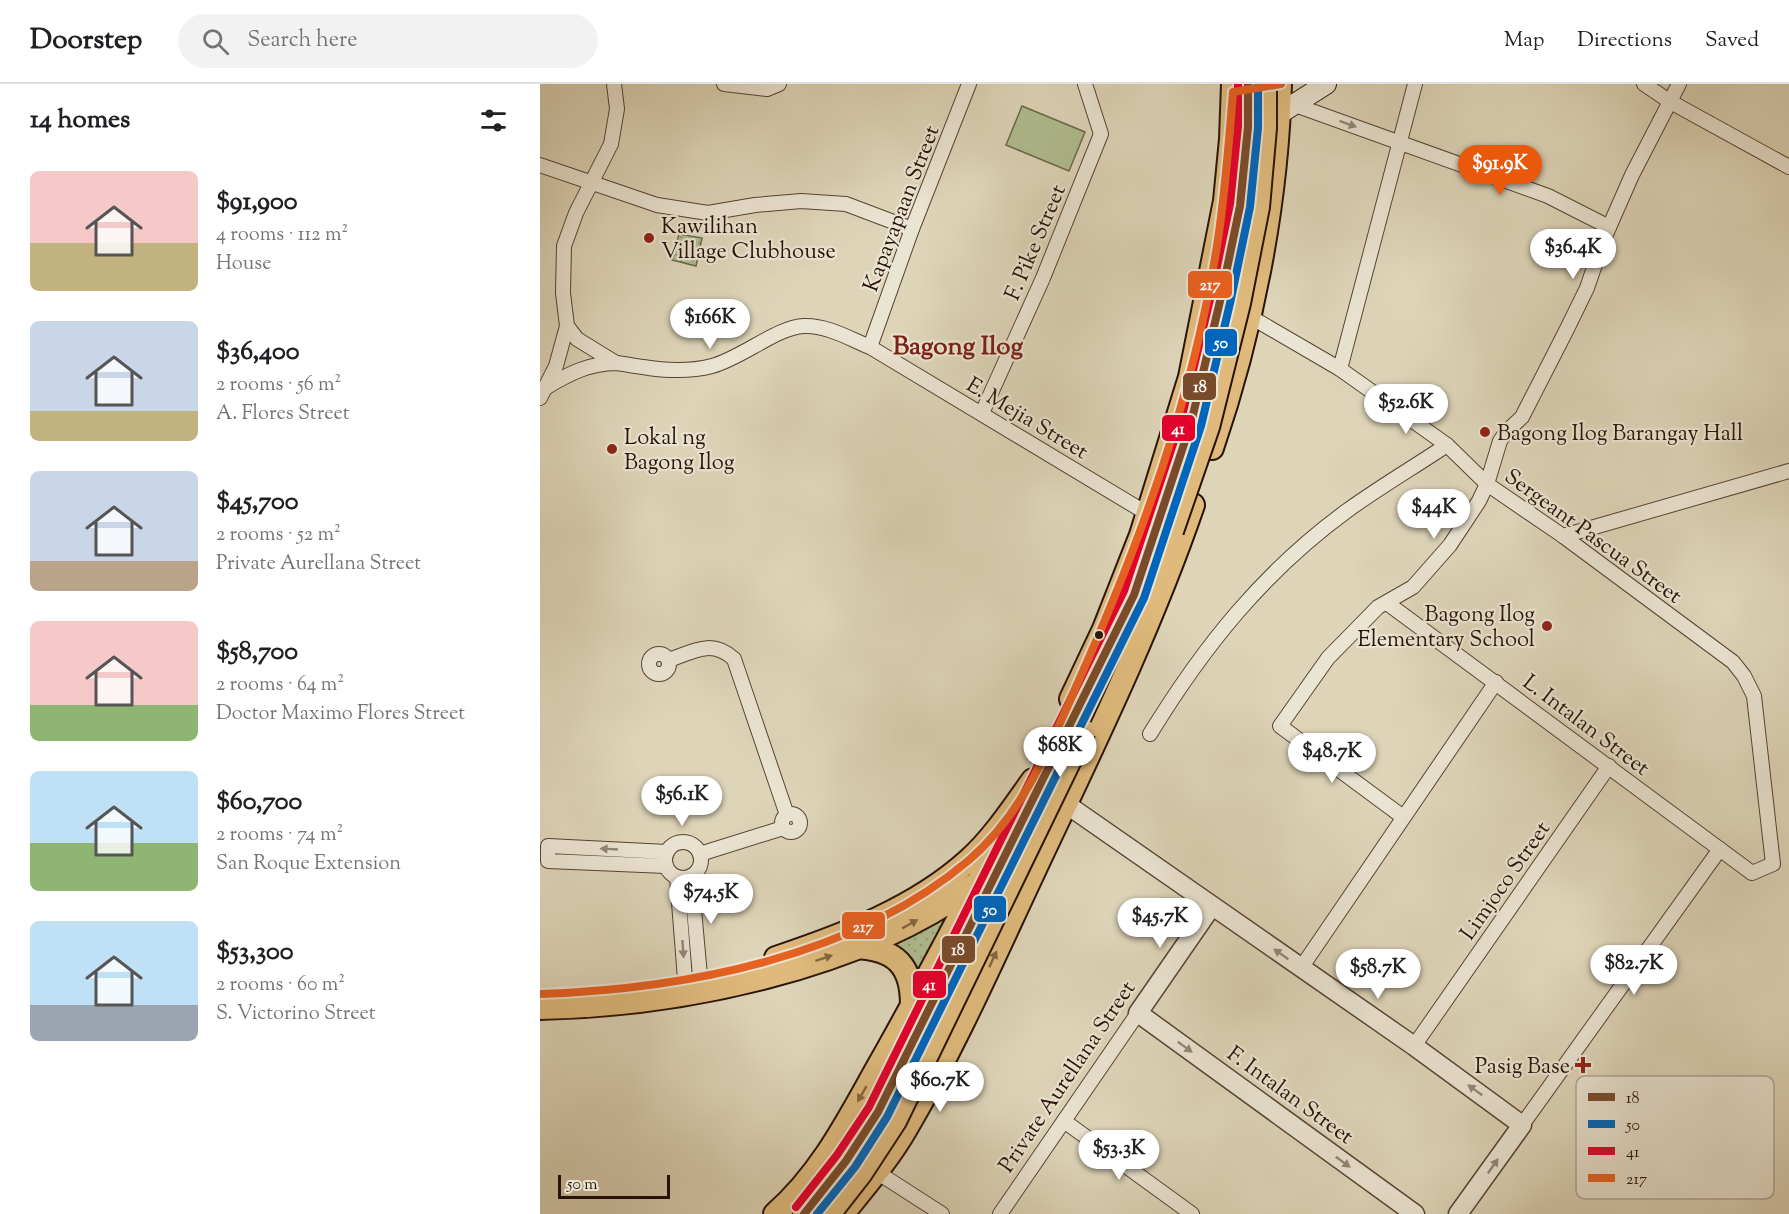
<!DOCTYPE html>
<html lang="en">
<head>
<meta charset="utf-8">
<style>
  body { margin:0; font-family:"Sorts Mill Goudy",serif; background:#f2f2f2; color:#202124; height:100vh; display:flex; flex-direction:column; font-size:22px; white-space:nowrap }
  * { box-sizing:border-box; margin:0 }
  p { font-size:20px; color:#757577 }
  .icon { flex:none; width:33px; height:33px; fill:none; stroke:currentColor; stroke-width:2; stroke-linecap:round; stroke-linejoin:round }
  .map { position:relative; flex:1; overflow:hidden }
  .drawer { display:flex; flex-direction:column; background:#fff; width:540px }
  .drawer>* { flex:none }
  .scale { position:absolute; left:18px; bottom:15px; width:112px; box-sizing:border-box; padding-left:6px; border:3px solid #281307; border-top:0; font-size:16px; line-height:21px; white-space:nowrap; color:#281307; -webkit-text-stroke:4px #eae4d2; paint-order:stroke }
  .price { position:absolute; translate:-50% -51px; padding:0 14px; border-radius:21px; background:#fff; color:#222; font-size:20px; line-height:39px; filter:drop-shadow(0 2px 3px #0008) }
  .price::after { content:''; position:absolute; left:50%; top:36px; width:18px; height:14px; margin-left:-9px; background:inherit; clip-path:polygon(0 0,100% 0,50% 100%) }
  .price.active { background:#ea580c; color:#fff }
  ul { padding:0; list-style:none }
  li { display:flex; align-items:center; gap:18px; height:150px; padding:0 30px }
  li span { display:grid; place-items:center; flex:none; width:168px; height:120px; border-radius:9px; color:#555 }
  li>.icon { margin-inline-start:auto }
  span .icon { width:72px; height:72px; fill:#fffc; stroke-width:1 }
  li b { font-size:26px }
  h2 { display:flex; justify-content:space-between; align-items:center; height:72px; padding:0 30px; font-size:26px }
  header { display:flex; align-items:center; gap:36px; box-sizing:border-box; height:84px; padding:0 30px; background:#fff; border-bottom:2px solid #e0e0e0 }
  header strong { font-size:28px }
  nav { display:flex; gap:33px; margin-inline-start:auto; font-size:21px }
  .search { width:420px; height:54px; background:#f2f2f2; display:flex; align-items:center; gap:15px; box-sizing:border-box; padding:0 21px; border-radius:33px; color:#757577; font-size:22px }
  main { display:flex; flex:1; min-height:0 }
  .map>svg:first-child { display:block }
  .park { fill:url(#park-dots); stroke:#6c684c; stroke-width:1.5 }
  .pitch { fill:#b0bd90; stroke:#6c684c; stroke-width:1.5 }
  .lines { fill:none; stroke-linecap:round; stroke-linejoin:round }
  .minor-casing { stroke:#564434; stroke-width:16 }
  .tertiary-casing { stroke:#564434; stroke-width:21 }
  .secondary-casing { stroke:#281307; stroke-width:22 }
  .primary-casing { stroke:#281307; stroke-width:26 }
  .minor { stroke:#eae4d2; stroke-width:14 }
  .tertiary { stroke:#eae4d2; stroke-width:18 }
  .secondary { stroke:#eae4d2; stroke-width:20 }
  .primary { stroke:#dfba7c; stroke-width:22 }
  .primary-bridge-casing { stroke:#281307; stroke-width:26; stroke-linecap:butt }
  .primary-bridge { stroke:#dfba7c; stroke-width:22 }
  .bus-1-casing { stroke:#eae4d2; stroke-width:12 }
  .bus-2-casing { stroke:#eae4d2; stroke-width:12 }
  .bus-3-casing { stroke:#eae4d2; stroke-width:12 }
  .bus-4-casing { stroke:#eae4d2; stroke-width:12 }
  .bus-1 { stroke:#7a4b2a; stroke-width:8 }
  .bus-2 { stroke:#0065bd; stroke-width:8 }
  .bus-3 { stroke:#e4002b; stroke-width:8 }
  .bus-4 { stroke:#e86121; stroke-width:8 }
  .oneway { fill:#938677 }
  .oneway2 { fill:#846642 }
  .poi-dot { fill:#8f2418; stroke:#eae4d2; stroke-width:2 }
  .bus-dot { fill:#281307; stroke:#eae4d2; stroke-width:2 }
  .labels { text-anchor:middle; stroke-width:4.5; stroke-linejoin:round; paint-order:stroke }
  .street-label { font-size:22px; fill:#281307; stroke:#eae4d2 }
  .poi-label { font-size:22px; fill:#281307; stroke:#eae4d2; text-anchor:start }
  .quarter-label { font-size:26px; font-weight:bold; fill:#7a1f14; stroke:#eae4d2 }
  .key { fill:#eae4d2; stroke:#b0a595; stroke-width:1.5 }
  .key-label { font-size:16px; fill:#281307 }
  .line-badge { stroke:#eae4d2; stroke-width:2 }
  .badge-label { font-size:16px; text-anchor:middle; font-weight:bold; fill:#fff }
</style>
</head>
<body>
<header>
<strong>Doorstep</strong>
<div class="search"><svg class="icon" aria-label="search" viewBox="0 0 24 24"><circle cx="10" cy="10" r="6"/><path d="M15 15l6 6"/></svg>Search here</div>
<nav><a>Map</a><a>Directions</a><a>Saved</a></nav>
</header>
<main>
<section class="drawer">
<h2>14 homes<svg class="icon" aria-label="filters" viewBox="0 0 24 24"><path d="M4 7h16M4 17h16"/><circle cx="9" cy="7" r="2"/><circle cx="15" cy="17" r="2"/></svg></h2>
<ul>
<li><span style="background:linear-gradient(#f6c9c9 60%,#c2b280 0)"><svg class="icon" aria-label="home" viewBox="0 0 24 24"><path d="M3 11l9-7 9 7M6 9v11h12V9"/></svg></span><div><b>$91,900</b><p>4 rooms · 112 m²</p><p>House</p></div></li>
<li><span style="background:linear-gradient(#c9d6e8 75%,#c2b280 0)"><svg class="icon" aria-label="home" viewBox="0 0 24 24"><path d="M3 11l9-7 9 7M6 9v11h12V9"/></svg></span><div><b>$36,400</b><p>2 rooms · 56 m²</p><p>A. Flores Street</p></div></li>
<li><span style="background:linear-gradient(#c9d6e8 75%,#b9a48a 0)"><svg class="icon" aria-label="home" viewBox="0 0 24 24"><path d="M3 11l9-7 9 7M6 9v11h12V9"/></svg></span><div><b>$45,700</b><p>2 rooms · 52 m²</p><p>Private Aurellana Street</p></div></li>
<li><span style="background:linear-gradient(#f6c9c9 70%,#8fb573 0)"><svg class="icon" aria-label="home" viewBox="0 0 24 24"><path d="M3 11l9-7 9 7M6 9v11h12V9"/></svg></span><div><b>$58,700</b><p>2 rooms · 64 m²</p><p>Doctor Maximo Flores Street</p></div></li>
<li><span style="background:linear-gradient(#bfe0f5 60%,#8fb573 0)"><svg class="icon" aria-label="home" viewBox="0 0 24 24"><path d="M3 11l9-7 9 7M6 9v11h12V9"/></svg></span><div><b>$60,700</b><p>2 rooms · 74 m²</p><p>San Roque Extension</p></div></li>
<li><span style="background:linear-gradient(#bfe0f5 70%,#9aa5b1 0)"><svg class="icon" aria-label="home" viewBox="0 0 24 24"><path d="M3 11l9-7 9 7M6 9v11h12V9"/></svg></span><div><b>$53,300</b><p>2 rooms · 60 m²</p><p>S. Victorino Street</p></div></li>
</ul>
</section>
<div class="map">
<svg width="1249" height="1130" viewBox="0 0 1249 1130">
  <defs>
    <pattern id="park-dots" width="8" height="8" patternUnits="userSpaceOnUse" patternTransform="scale(1.5)"><rect width="8" height="8" fill="#b0bd90"/><path d="M2 2h.1M6 6h.1" fill="none" stroke="#97a27b" stroke-width="1.8" stroke-linecap="round"/></pattern>
  </defs>
  <rect width="100%" height="100%" fill="#ded5b9"/>
  <filter id="stains"><feTurbulence type="fractalNoise" baseFrequency=".00333" numOctaves="4"/><feColorMatrix values="0 0 0 0 .2 0 0 0 0 .09 0 0 0 0 .02 0 0 0 .5 -.17"/></filter>
  <radialGradient id="worn" r=".72"><stop offset=".6" stop-color="#630" stop-opacity="0"/><stop offset="1" stop-color="#630" stop-opacity=".3"/></radialGradient>
  <g class="park">
    <path d="M139,150l23,4 -6,28 -24,-6z"/>
    <path d="M410,824l-31,63c-7,-14 -14,-21 -28,-29z"/>
  </g>
  <path class="pitch" d="M482,22l63,26 -16,39 -63,-26z"/>
  <g class="lines">
    <defs>
      <g id="minor">
        <path d="M74,0l3,25 -6,35 -35,69 -12,33 -1,47 4,33 10,13 39,24"/>
        <path d="M184,0l43,5 12,-5"/>
        <path d="M1104,0l25,17 120,66"/>
        <path d="M755,21l253,91 61,31"/>
        <path d="M0,81l117,40 51,8 47,-8 46,-4 45,3 66,25"/>
        <path d="M709,232l91,53 107,76 40,39 76,52 170,126 11,14 10,20 19,168 -21,9 -365,-270"/>
        <path d="M330,263l42,-118 57,-145"/>
        <path d="M800,285l75,-285"/>
        <path d="M7,303c21,-13 43,-24 69,-24 9,1 18,3 27,4 24,4 46,5 69,-1 30,-8 65,-39 92,-40 23,-1 46,13 66,21l278,167"/>
        <path d="M0,314l16,-32 11,-40"/>
        <path d="M442,329l61,-135 58,-144 -16,-50"/>
        <path d="M1023,452l226,-65"/>
        <circle cx="119" cy="580" r="10"/>
        <path d="M129,576c25,-9 43,-21 65,-1l53,156"/>
        <path d="M610,650c54,-88 114,-163 198,-224 32,-23 66,-43 99,-65"/>
        <circle cx="251" cy="739" r="9"/>
        <path d="M863,733l-123,-91 48,-68 50,-51 35,-20 37,-42 29,-44 8,-17 13,-43 7,-10 15,-14 45,-88 20,-41 16,-47 29,-66 47,-91"/>
        <circle cx="143" cy="776" r="18"/>
        <path d="M160,770l83,-26"/>
        <path d="M126,782l-118,-5v-15l119,6"/>
        <path d="M151,792l9,100"/>
        <path d="M137,793l8,102"/>
        <path d="M761,884l195,-286"/>
        <path d="M874,962l195,-280"/>
        <path d="M524,1037l128,93"/>
        <path d="M982,1041l198,-276"/>
        <path d="M343,1092l59,38"/>
        <path d="M460,1130l138,-201"/>
      </g>
      <g id="tertiary">
        <path d="M516,713l358,249 108,79 -64,89"/>
        <path d="M672,822l-74,107 277,201"/>
      </g>
      <path id="secondary" d="M727,30h12l47,-30"/>
      <g id="primary">
        <path d="M672,364c39,-114 65,-243 68,-364"/>
        <path d="M531,615l33,-70 37,-94 49,-158 35,-176 6,-62 2,-55"/>
        <path d="M316,863c40,2 56,19 56,58"/>
        <path d="M236,874c68,-23 139,-49 193,-98 25,-23 44,-52 64,-80"/>
        <path d="M0,924c141,-3 319,-39 434,-123"/>
        <path d="M305,1127c22,-27 45,-54 62,-84 49,-83 88,-173 129,-260 56,-119 114,-237 157,-362"/>
        <path d="M235,1130c47,-41 74,-96 104,-149 46,-81 88,-163 132,-245"/>
      </g>
    </defs>
    <use href="#minor" class="minor-casing"/>
    <use href="#tertiary" class="tertiary-casing"/>
    <use href="#secondary" class="secondary-casing"/>
    <use href="#primary" class="primary-casing"/>
    <use href="#minor" class="minor"/>
    <use href="#tertiary" class="tertiary"/>
    <use href="#secondary" class="secondary"/>
    <use href="#primary" class="primary"/>
    <defs>
      <g id="primary-bridge">
        <path d="M632,447l36,-104 31,-124 19,-96 7,-79v-44"/>
        <path d="M264,1130l42,-53 32,-49 256,-517 57,-172 30,-126 19,-91 8,-79v-43"/>
        <path d="M289,1130l32,-41 34,-52 189,-390"/>
      </g>
    </defs>
    <use href="#primary-bridge" class="primary-bridge-casing"/>
    <use href="#primary-bridge" class="primary-bridge"/>
    <defs>
      <path id="bus-1" d="M264,1130l42,-53 32,-49 256,-517 57,-172 30,-126 19,-91 8,-79v-43"/>
      <path id="bus-2" d="M277,1130l38,-47 32,-50 257,-519 57,-172 30,-127 19,-92 8,-79v-44"/>
      <path id="bus-3" d="M256,1123l41,-52 32,-48 255,-516 57,-171 30,-125 19,-91 8,-78v-42"/>
      <path id="bus-4" d="M0,910c145,-5 315,-37 429,-134 55,-47 82,-116 110,-180 62,-139 114,-283 138,-434 8,-51 12,-103 16,-154l48,-8"/>
    </defs>
    <use href="#bus-1" class="bus-1-casing"/>
    <use href="#bus-2" class="bus-2-casing"/>
    <use href="#bus-3" class="bus-3-casing"/>
    <use href="#bus-4" class="bus-4-casing"/>
    <use href="#bus-1" class="bus-1"/>
    <use href="#bus-2" class="bus-2"/>
    <use href="#bus-3" class="bus-3"/>
    <use href="#bus-4" class="bus-4"/>
  </g>
  <defs><path id="oneway-solid" d="M-6-.8H1V-3.2L6.5 0L1 3.2V.8H-6Z" transform="scale(1.5)"/></defs>
  <g class="oneway">
    <use href="#oneway-solid" transform="translate(808 40) rotate(20)"/>
    <use href="#oneway-solid" transform="translate(69 765) rotate(-177)"/>
    <use href="#oneway-solid" transform="translate(143 865) rotate(86)"/>
    <use href="#oneway-solid" transform="translate(741 870) rotate(-145)"/>
    <use href="#oneway-solid" transform="translate(645 963) rotate(36)"/>
    <use href="#oneway-solid" transform="translate(935 1006) rotate(-144)"/>
    <use href="#oneway-solid" transform="translate(803 1078) rotate(36)"/>
    <use href="#oneway-solid" transform="translate(953 1082) rotate(-55)"/>
  </g>
  <g class="oneway2">
    <use href="#oneway-solid" transform="translate(370 840) rotate(-29)"/>
    <use href="#oneway-solid" transform="translate(284 874) rotate(-18)"/>
    <use href="#oneway-solid" transform="translate(453 875) rotate(-65)"/>
    <use href="#oneway-solid" transform="translate(322 1010) rotate(120)"/>
  </g>
  <g class="poi-dot">
    <circle cx="109" cy="154" r="6"/>
    <circle cx="945" cy="348" r="6"/>
    <circle cx="72" cy="365" r="6"/>
    <circle cx="1007" cy="542" r="6"/>
    <path d="M1040 972h6v6h6v6h-6v6h-6v-6h-6v-6h6z"/>
  </g>
  <circle class="bus-dot" cx="559" cy="551" r="5"/>
  <g class="labels">
    <g class="street-label">
      <text transform="translate(360 124) rotate(-69)" y="8">Kapayapaan Street</text>
      <text transform="translate(494 158) rotate(-67)" y="8">F. Pike Street</text>
      <text transform="translate(488 333) rotate(31)" y="8">E. Mejia Street</text>
      <text transform="translate(1054 451) rotate(36)" y="8">Sergeant Pascua Street</text>
      <text transform="translate(1047 640) rotate(37)" y="8">L. Intalan Street</text>
      <text transform="translate(964 796) rotate(-55)" y="8">Limjoco Street</text>
      <text transform="translate(526 992) rotate(-56)" y="8">Private Aurellana Street</text>
      <text transform="translate(751 1010) rotate(36)" y="8">F. Intalan Street</text>
    </g>
    <g class="poi-label">
      <text x="121" y="149">Kawilihan<tspan x="121" dy="25">Village Clubhouse</tspan></text>
      <text x="957" y="356">Bagong Ilog Barangay Hall</text>
      <text x="84" y="360">Lokal ng<tspan x="84" dy="25">Bagong Ilog</tspan></text>
      <text x="995" y="537" text-anchor="end">Bagong Ilog<tspan x="995" dy="25">Elementary School</tspan></text>
      <text x="1030" y="989" text-anchor="end">Pasig Base</text>
    </g>
    <g class="quarter-label">
      <text x="418" y="270">Bagong Ilog</text>
    </g>
  </g>
  <rect x="1036" y="992" width="198" height="123" rx="9" class="key"/>
  <rect x="1048" y="1009" width="27" height="8" fill="#7a4b2a"/>
  <rect x="1048" y="1036" width="27" height="8" fill="#0065bd"/>
  <rect x="1048" y="1063" width="27" height="8" fill="#e4002b"/>
  <rect x="1048" y="1090" width="27" height="8" fill="#e86121"/>
  <g class="key-label">
    <text x="1086" y="1019">18</text>
    <text x="1086" y="1046">50</text>
    <text x="1086" y="1073">41</text>
    <text x="1086" y="1100">217</text>
  </g>
  <g class="line-badge">
    <rect x="647" y="186" width="46" height="29" rx="6" fill="#e86121"/>
    <rect x="664" y="244" width="34" height="29" rx="6" fill="#0065bd"/>
    <rect x="642" y="288" width="35" height="29" rx="6" fill="#7a4b2a"/>
    <rect x="621" y="330" width="35" height="28" rx="6" fill="#e4002b"/>
    <rect x="433" y="811" width="34" height="28" rx="6" fill="#0065bd"/>
    <rect x="301" y="827" width="45" height="29" rx="6" fill="#e86121"/>
    <rect x="401" y="851" width="35" height="29" rx="6" fill="#7a4b2a"/>
    <rect x="372" y="886" width="35" height="29" rx="6" fill="#e4002b"/>
  </g>
  <g class="badge-label">
    <text x="670" y="206">217</text>
    <text x="681" y="264">50</text>
    <text x="660" y="308">18</text>
    <text x="638" y="350">41</text>
    <text x="450" y="831">50</text>
    <text x="323" y="848">217</text>
    <text x="418" y="871">18</text>
    <text x="389" y="906">41</text>
  </g>
  <rect width="100%" height="100%" filter="url(#stains)"/>
  <rect width="100%" height="100%" fill="url(#worn)"/>
</svg>
<div class="scale">50 m</div>
<b class="price active" style="left:960px;top:112px">$91.9K</b>
<b class="price" style="left:1033px;top:196px">$36.4K</b>
<b class="price" style="left:170px;top:266px">$166K</b>
<b class="price" style="left:866px;top:351px">$52.6K</b>
<b class="price" style="left:894px;top:456px">$44K</b>
<b class="price" style="left:520px;top:694px">$68K</b>
<b class="price" style="left:792px;top:700px">$48.7K</b>
<b class="price" style="left:142px;top:743px">$56.1K</b>
<b class="price" style="left:171px;top:841px">$74.5K</b>
<b class="price" style="left:620px;top:865px">$45.7K</b>
<b class="price" style="left:1094px;top:912px">$82.7K</b>
<b class="price" style="left:838px;top:916px">$58.7K</b>
<b class="price" style="left:400px;top:1029px">$60.7K</b>
<b class="price" style="left:579px;top:1097px">$53.3K</b>
</div>
</main>
</body>
</html>
